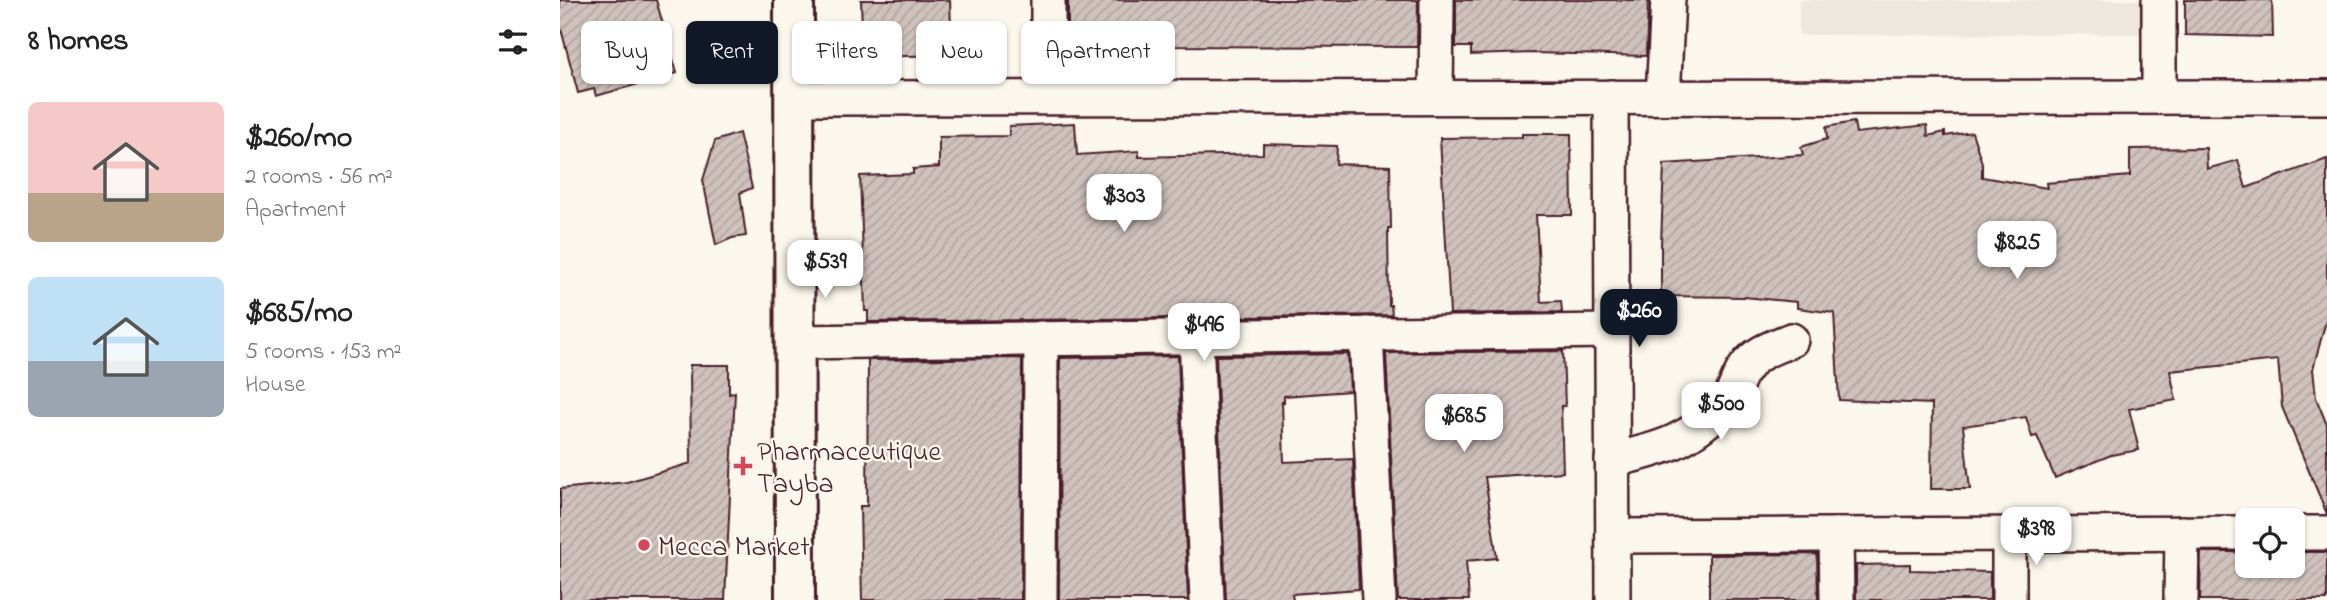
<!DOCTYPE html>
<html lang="en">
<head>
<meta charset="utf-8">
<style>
  body { margin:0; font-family:"Indie Flower",sans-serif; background:#f6f6f6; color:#222; height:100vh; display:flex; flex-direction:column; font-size:26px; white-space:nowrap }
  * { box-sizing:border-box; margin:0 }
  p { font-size:23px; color:#767676 }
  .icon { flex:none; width:38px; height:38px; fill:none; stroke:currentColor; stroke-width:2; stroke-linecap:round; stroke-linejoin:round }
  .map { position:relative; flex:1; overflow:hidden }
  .side { display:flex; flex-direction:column; background:#fff; width:560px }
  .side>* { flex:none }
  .banner { position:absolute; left:21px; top:21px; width:665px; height:63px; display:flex; gap:14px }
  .fabs { position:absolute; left:1675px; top:508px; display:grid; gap:14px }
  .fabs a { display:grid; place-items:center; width:70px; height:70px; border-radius:10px; background:#fff; box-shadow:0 2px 5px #0004; font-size:35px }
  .price { position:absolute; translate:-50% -60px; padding:0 16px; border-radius:14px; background:#fff; color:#222; font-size:23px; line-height:46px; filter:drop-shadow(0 2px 4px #0008) }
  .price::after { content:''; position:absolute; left:50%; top:42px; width:21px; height:16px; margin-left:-10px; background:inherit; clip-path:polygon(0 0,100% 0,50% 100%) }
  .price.on { background:#111827; color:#fff }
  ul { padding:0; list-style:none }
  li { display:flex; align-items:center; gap:21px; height:175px; padding:0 28px }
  li span { display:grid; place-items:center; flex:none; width:196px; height:140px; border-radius:10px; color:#555 }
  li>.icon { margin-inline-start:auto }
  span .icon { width:84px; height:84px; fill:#fffc; stroke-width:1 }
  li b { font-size:30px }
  h2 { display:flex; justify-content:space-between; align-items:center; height:84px; padding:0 28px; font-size:30px }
  .tag { padding:0 24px; border-radius:10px; background:#fff; box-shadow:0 2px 5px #0004; font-size:24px; line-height:63px }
  .tag.on { background:#111827; color:#fff }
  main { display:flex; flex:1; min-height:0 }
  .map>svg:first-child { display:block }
  .built { fill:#eee7de }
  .building { fill:url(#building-hatch); stroke:#4a1f2b; stroke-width:2 }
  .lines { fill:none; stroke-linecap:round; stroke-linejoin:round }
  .minor-casing { stroke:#4a1f2b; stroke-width:38 }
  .tertiary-casing { stroke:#4a1f2b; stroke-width:44 }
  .minor { stroke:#fbf7ec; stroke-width:33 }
  .tertiary { stroke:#fbf7ec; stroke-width:38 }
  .poi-dot { fill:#d1495b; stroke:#fbf7ec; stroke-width:2.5 }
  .labels { text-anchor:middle; stroke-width:5; stroke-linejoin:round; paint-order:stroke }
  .poi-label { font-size:28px; fill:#4a1f2b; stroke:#fbf7ec; text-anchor:start }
</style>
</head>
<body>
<main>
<section class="side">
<h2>8 homes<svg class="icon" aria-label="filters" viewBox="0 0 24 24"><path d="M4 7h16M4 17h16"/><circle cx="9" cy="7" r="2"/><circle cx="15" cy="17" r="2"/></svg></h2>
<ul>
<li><span style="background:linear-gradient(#f6c9c9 65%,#b9a48a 0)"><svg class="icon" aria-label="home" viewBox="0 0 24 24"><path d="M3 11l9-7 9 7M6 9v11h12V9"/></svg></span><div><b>$260/mo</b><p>2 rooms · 56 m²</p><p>Apartment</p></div></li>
<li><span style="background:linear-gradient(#bfe0f5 60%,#9aa5b1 0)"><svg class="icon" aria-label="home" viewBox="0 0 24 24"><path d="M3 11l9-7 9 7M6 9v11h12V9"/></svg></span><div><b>$685/mo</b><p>5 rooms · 153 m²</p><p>House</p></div></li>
</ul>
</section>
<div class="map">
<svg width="1767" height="600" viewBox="0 0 1767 600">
  <defs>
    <pattern id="building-hatch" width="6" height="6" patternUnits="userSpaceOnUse" patternTransform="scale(1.75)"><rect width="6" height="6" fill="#cfc2bc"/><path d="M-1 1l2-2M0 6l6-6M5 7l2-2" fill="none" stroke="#b3a6a2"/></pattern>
  </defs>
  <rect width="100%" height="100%" fill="#fbf7ec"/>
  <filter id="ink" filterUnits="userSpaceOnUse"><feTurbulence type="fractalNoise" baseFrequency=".0143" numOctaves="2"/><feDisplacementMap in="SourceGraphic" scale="14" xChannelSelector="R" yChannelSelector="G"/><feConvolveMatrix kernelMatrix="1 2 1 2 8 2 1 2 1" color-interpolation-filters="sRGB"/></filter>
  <g filter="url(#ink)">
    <path class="built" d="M1239,0h350v34l-350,1z"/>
    <g class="building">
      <path d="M0,0h96l21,73 -81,23 -2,-7 -16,4 -18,-68z"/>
      <path d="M301,0h89l2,55 -89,2z"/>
      <path d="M508,0h350l-1,47 -259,-1v-3l-90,-1z"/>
      <path d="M896,0h192l-2,56 -112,-3 -63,2v-8h-15z"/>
      <path d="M1625,0h87l1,37 -88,-2z"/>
      <path d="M1294,122l2,11 71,-8 1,11 17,-4v4l27,-4 10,31v14l65,11 -1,-5 84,-7v-27l76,-1 1,21 31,-9 8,28 81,-29v158l-14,52 3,29 11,27v89l-45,-107 -4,-47 -108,11 6,29 -47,9 10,41 -28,5 -56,23 -18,-42 -5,1 -6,-20 -63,9 7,63h-39l1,-85 -93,-4 -5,-87 -37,-5v-6l-53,-5 -83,-1v-52l3,-80 139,-9 -2,-8 26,-8 -1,-12z"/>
      <path d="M515,123l2,32 62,-4v6l124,-3v-10l74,2 -1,18 54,2 1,62h-3l1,77h2l1,10 -524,7v-11h-3l-5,-135 53,-2v-5l26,-2v-30l70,-1v-10z"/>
      <path d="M179,133l13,55 -12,5 6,43 -14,2 -16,7 -13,-65 12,-39z"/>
      <path d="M962,134h49l1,81h-36l5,87 20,-1 1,11 -112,2 -10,-176 82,-1z"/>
      <path d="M1003,351l2,55h-4l2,66 -78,5 12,81 -31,3 3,39h-71l-12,-247z"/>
      <path d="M788,354l2,37 -66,5v6h-2l2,60 69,-3 6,130 -67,5 1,6h-67l-10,-244z"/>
      <path d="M618,356l10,244h-129l1,-242z"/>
      <path d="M462,358l-1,242h-159l-2,-94h7l1,-146z"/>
      <path d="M130,365h39v29l6,-2 -10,208h-165v-111l67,-7 64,-19z"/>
      <path d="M1641,552h46v13h45v-13h35v48h-127z"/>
      <path d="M1257,554l1,46h-109v-45z"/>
      <path d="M1350,564v6l80,2v28h-134v-35z"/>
    </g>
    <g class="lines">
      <defs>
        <g id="minor">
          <path d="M488,0v97"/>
          <path d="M876,97l1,-97"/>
          <path d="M1051,97l2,503"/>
          <path d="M1103,97l5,-97"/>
          <path d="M1599,97v-97"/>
          <path d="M235,98l1532,-1"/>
          <path d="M806,334l13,266"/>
          <path d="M636,336l11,264"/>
          <path d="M236,342l816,-11"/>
          <path d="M1052,460c51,-11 78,-19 115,-58 8,-9 10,-24 18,-34 11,-16 29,-21 46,-28"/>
          <path d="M1732,533h35"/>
          <path d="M1449,534v66"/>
          <path d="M1276,535l1,65"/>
          <path d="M1053,536l634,-3"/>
          <path d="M480,600l1,-262"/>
          <path d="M1621,600l1,-67"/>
        </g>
        <path id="tertiary" d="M234,0l1,600"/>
      </defs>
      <use href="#minor" class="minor-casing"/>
      <use href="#tertiary" class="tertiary-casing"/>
      <use href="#minor" class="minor"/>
      <use href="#tertiary" class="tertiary"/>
    </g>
  </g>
  <g class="poi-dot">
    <path d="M179.5 455.5h7v7h7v7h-7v7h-7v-7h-7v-7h7z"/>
    <circle cx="84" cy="545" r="7"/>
  </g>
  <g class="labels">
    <g class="poi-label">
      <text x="197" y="460">Pharmaceutique<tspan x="197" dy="32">Tayba</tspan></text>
      <text x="98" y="555">Mecca Market</text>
    </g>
  </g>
</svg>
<div class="fabs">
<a><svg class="icon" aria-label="locate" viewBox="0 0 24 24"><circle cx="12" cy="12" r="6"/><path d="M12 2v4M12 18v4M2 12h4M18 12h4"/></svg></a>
</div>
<b class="price" style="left:564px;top:234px">$303</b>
<b class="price" style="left:1457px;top:281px">$825</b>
<b class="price" style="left:265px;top:300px">$539</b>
<b class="price on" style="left:1079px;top:349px">$260</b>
<b class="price" style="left:644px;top:363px">$496</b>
<b class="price" style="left:1161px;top:442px">$500</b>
<b class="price" style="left:904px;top:454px">$685</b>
<b class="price" style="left:1476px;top:567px">$398</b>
<div class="banner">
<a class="tag">Buy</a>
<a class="tag on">Rent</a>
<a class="tag">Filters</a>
<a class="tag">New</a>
<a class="tag">Apartment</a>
</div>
</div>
</main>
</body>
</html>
